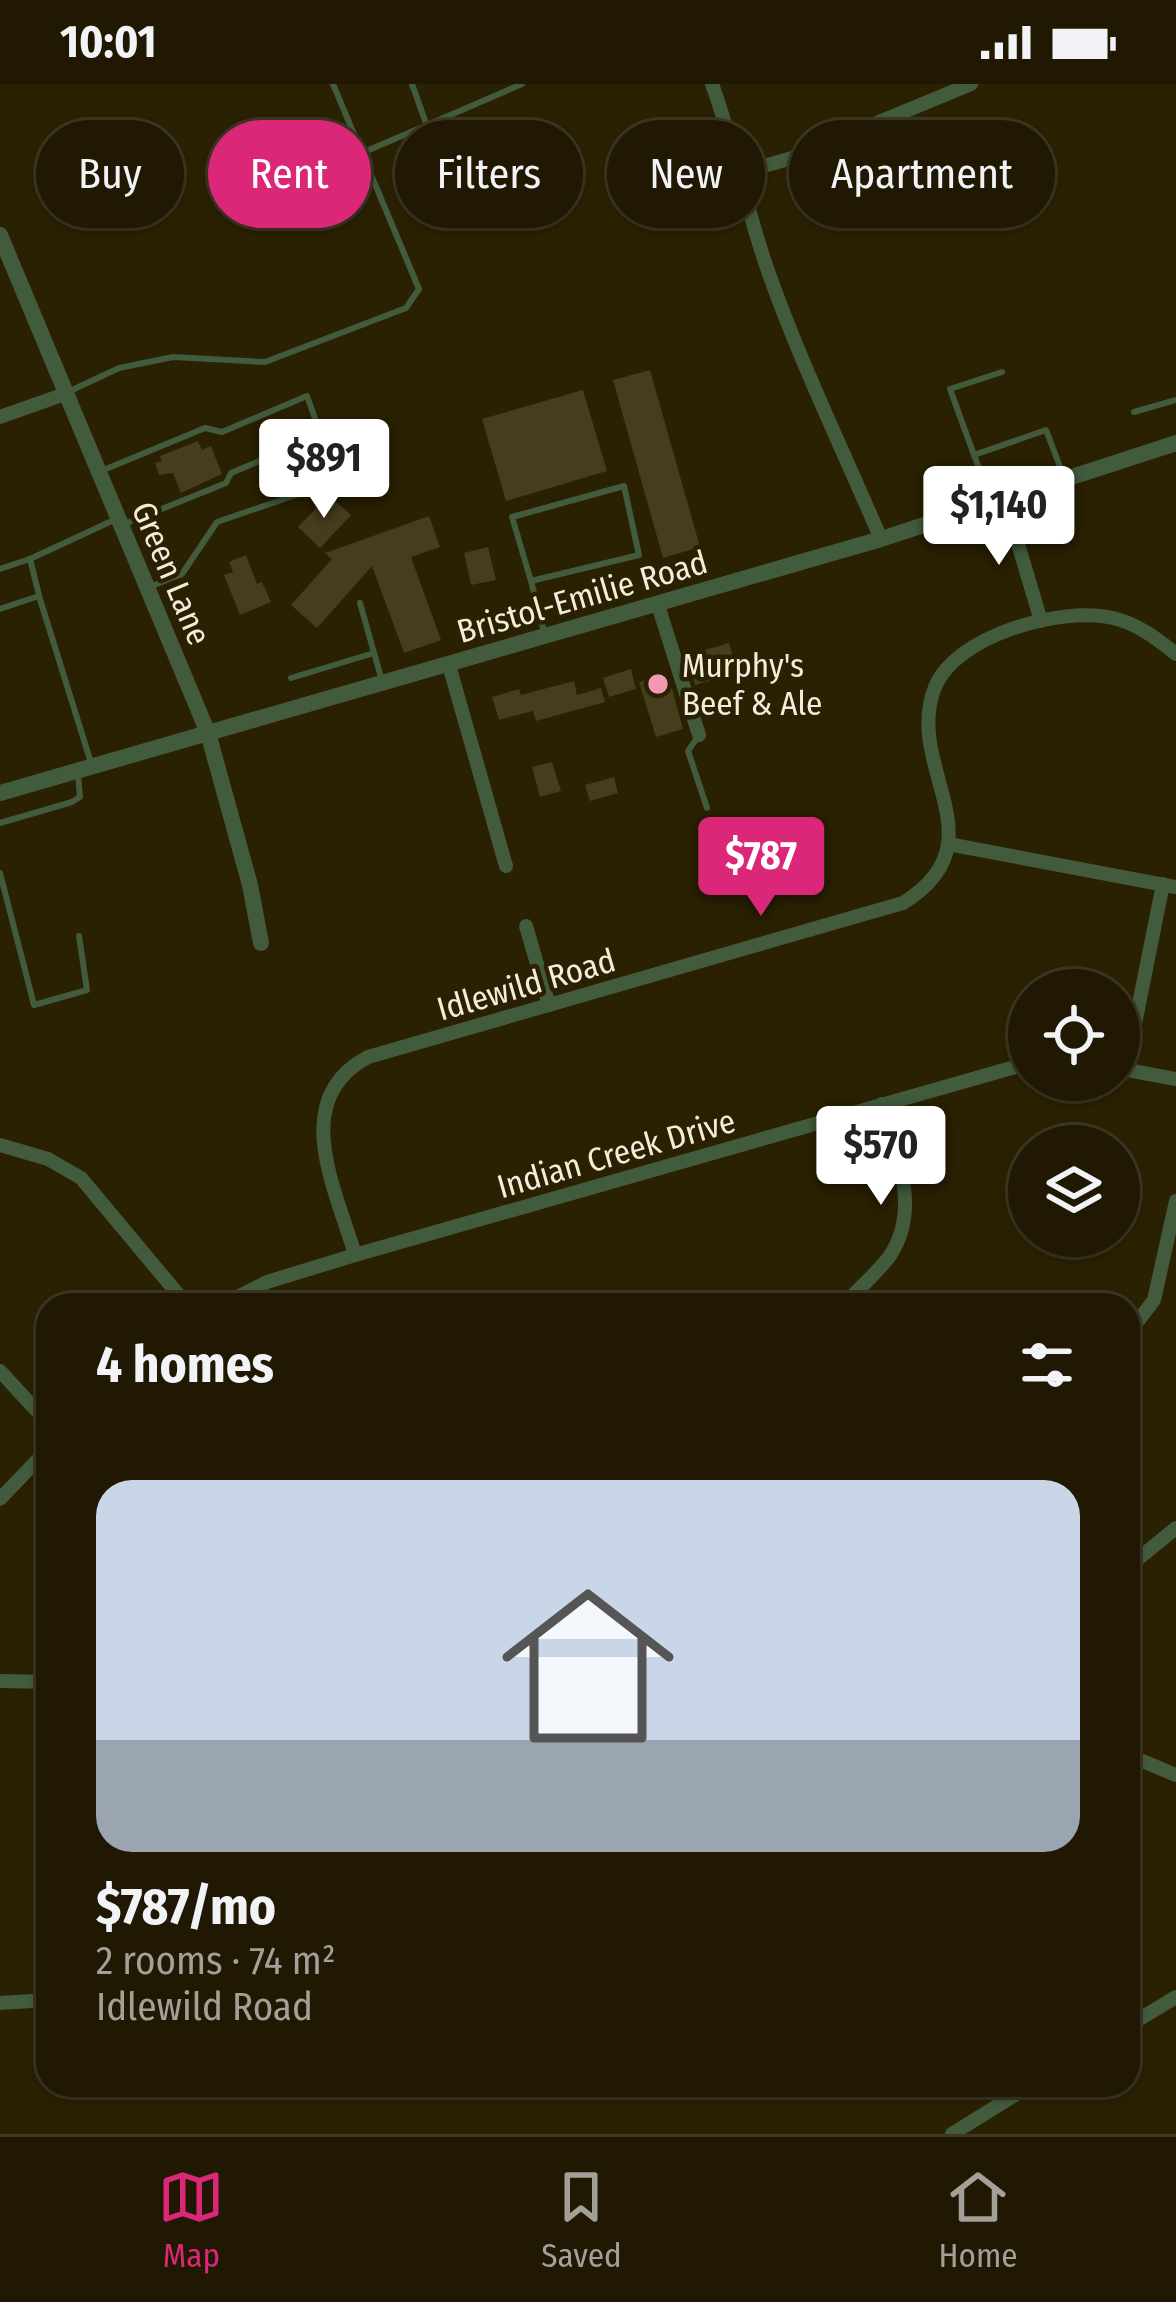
<!DOCTYPE html>
<html lang="en">
<head>
<meta charset="utf-8">
<style>
  body { margin:0; font-family:"Fira Sans Condensed",sans-serif; background:#28210c; color:#f1f3f6; height:100vh; display:flex; flex-direction:column; font-size:45px; white-space:nowrap }
  * { box-sizing:border-box; margin:0 }
  p { font-size:39px; color:#a2a099 }
  .icon { flex:none; width:66px; height:66px; fill:none; stroke:currentColor; stroke-width:2; stroke-linecap:round; stroke-linejoin:round }
  .map { position:relative; flex:1; overflow:hidden }
  .details { position:absolute; left:36px; top:1209px; width:1104px; height:804px; display:flex; flex-direction:column; background:#201802; border-radius:36px; box-shadow:0 3px 9px #0004,0 0 0 3px #3d3724 }
  .details>* { flex:none }
  .guide { position:absolute; left:36px; top:36px; width:1104px; height:108px; display:flex; gap:24px }
  .fabs { position:absolute; left:1008px; top:885px; display:grid; gap:24px }
  .fabs a { display:grid; place-items:center; width:132px; height:132px; border-radius:50%; background:#201802; box-shadow:0 3px 9px #0004,0 0 0 3px #3d3724; font-size:60px }
  .price { position:absolute; translate:-50% -102px; padding:0 27px; border-radius:12px; background:#fff; color:#222; font-size:39px; line-height:78px; filter:drop-shadow(0 3px 6px #0008) }
  .price::after { content:''; position:absolute; left:50%; top:72px; width:36px; height:27px; margin-left:-18px; background:inherit; clip-path:polygon(0 0,100% 0,50% 100%) }
  .price.selected { background:#db2777; color:#fff }
  ul { padding:0; list-style:none }
  li { display:grid; align-content:center; gap:24px; height:636px; padding:0 60px }
  li span { display:grid; place-items:center; height:372px; border-radius:36px; color:#555 }
  li>.icon { margin-inline-start:auto }
  span .icon { width:216px; height:216px; fill:#fffc; stroke-width:1 }
  li b { font-size:51px }
  h2 { display:flex; justify-content:space-between; align-items:center; height:144px; padding:0 60px; font-size:51px }
  .chip { padding:0 42px; border-radius:54px; background:#201802; box-shadow:0 3px 9px #0004,0 0 0 3px #3d3724; font-size:42px; line-height:108px }
  .chip.selected { background:#db2777; color:#fff }
  .status { display:flex; justify-content:space-between; align-items:center; height:84px; padding:0 60px; background:#201802; direction:ltr }
  .status svg { height:33px; fill:currentColor }
  .tabs { display:flex; justify-content:space-around; align-items:center; height:168px; border-top:3px solid #3d3724; background:#201802; font-size:33px; color:#a2a099 }
  .tabs a { display:grid; justify-items:center; gap:6px }
  .tabs .selected { color:#db2777 }
  .map>svg:first-child { display:block }
  .building { fill:#463c1e }
  .lines { fill:none; stroke-linecap:round; stroke-linejoin:round }
  .service { stroke:#425b3d; stroke-width:6 }
  .minor { stroke:#425b3d; stroke-width:14 }
  .tertiary { stroke:#425b3d; stroke-width:16 }
  .poi-dot { fill:#f19ab1; stroke:#2a2002; stroke-width:4.5 }
  .labels { text-anchor:middle; stroke-width:9; stroke-linejoin:round; paint-order:stroke }
  .street-label { font-size:33px; fill:#f4eddc; stroke:#2a2002 }
  .poi-label { font-size:33px; fill:#f4eddc; stroke:#2a2002; text-anchor:start }
</style>
</head>
<body>
<div class="status"><b>10:01</b><svg viewBox="0 0 49 12"><path d="M0 12V9h3v3zM5 12V6h3v6zM10 12V3h3v9zM15 12V0h3v12zM26 1h20v11H26zM47 4h2v5h-2z"/></svg></div>
<div class="map">
<svg width="1176" height="2050" viewBox="0 0 1176 2050">
  <rect width="100%" height="100%" fill="#2a2002"/>
  <g class="building">
    <path d="M650,286l50,177 -37,11 -50,-178z"/>
    <path d="M583,306l24,81 -101,30 -24,-82z"/>
    <path d="M198,357l4,9 9,-4 11,28 -41,19 -8,-20 -14,2 -4,-12 7,-2 -2,-5z"/>
    <path d="M329,411l22,20 -31,33 -22,-21z"/>
    <path d="M429,432l11,31 -29,10 30,83 -37,13 -32,-87 -55,62 -26,-23 41,-46 -7,-6z"/>
    <path d="M488,463l8,33 -25,5 -7,-32z"/>
    <path d="M246,471l11,29 5,-2 9,20 -31,13 -16,-40 9,-3 -4,-10z"/>
    <path d="M729,559l6,21 -22,6 3,9 -21,6 -8,-30z"/>
    <path d="M631,585l5,20 -27,8 -6,-19z"/>
    <path d="M668,590l15,55 -27,8 -17,-55z"/>
    <path d="M574,597l3,14 24,-7 4,14 -69,19 -3,-10 -34,9 -7,-23 27,-8 2,6z"/>
    <path d="M552,678l9,29 -21,6 -8,-30z"/>
    <path d="M614,693l4,16 -28,8 -5,-16z"/>
  </g>
  <g class="lines">
    <g class="service">
      <path d="M412,0l15,42"/>
      <path d="M362,69l160,-69"/>
      <path d="M68,308l51,-24 54,-11 92,5 141,-54 13,-19 -86,-205"/>
      <path d="M1134,328l42,-12"/>
      <path d="M974,371l-24,-66 52,-17"/>
      <path d="M101,387l104,-43 17,4 85,-36 14,39 -90,38 -5,10 -104,42"/>
      <path d="M991,415l-17,-44 72,-25 18,47"/>
      <path d="M30,475l84,-39"/>
      <path d="M0,485l30,-10 9,36"/>
      <path d="M531,497l-19,-64 112,-31 15,69 -108,26 14,54"/>
      <path d="M149,503l33,-13 35,-52 146,-50"/>
      <path d="M360,519l22,78"/>
      <path d="M0,525l39,-13 53,170"/>
      <path d="M291,594l83,-25"/>
      <path d="M699,651l-11,16 19,57"/>
      <path d="M0,739l72,-21 8,-5 -2,-23"/>
      <path d="M0,789l34,132 53,-15 -8,-54"/>
    </g>
    <g class="minor">
      <path d="M712,0c22,60 34,124 55,184 32,92 76,182 114,271"/>
      <path d="M739,89l53,-15 179,-74"/>
      <path d="M0,333l65,-23"/>
      <path d="M1005,416l36,121"/>
      <path d="M658,521l41,130"/>
      <path d="M449,581l57,201"/>
      <path d="M948,760l228,43"/>
      <path d="M526,842l23,79"/>
      <path d="M1122,985l54,10"/>
      <path d="M1126,985l37,-185"/>
      <path d="M0,1061l48,14 33,19 106,127"/>
      <path d="M355,1171c-19,-66 -67,-156 13,-198l535,-154c100,-62 0,-135 32,-216 21,-52 127,-81 178,-69 25,6 43,20 63,36"/>
      <path d="M222,1221l45,-23 88,-27 674,-192"/>
      <path d="M844,1221c14,-16 32,-31 45,-48 33,-47 7,-104 -7,-153"/>
      <path d="M1128,1250l26,-34 22,-99"/>
      <path d="M0,1287l48,52"/>
      <path d="M0,1415l48,-50"/>
      <path d="M1128,1483l48,-39"/>
      <path d="M0,1597l48,1"/>
      <path d="M1128,1671l48,20"/>
      <path d="M0,1919l48,-3"/>
      <path d="M1128,1942l48,-29"/>
      <path d="M952,2050l79,-49"/>
    </g>
    <g class="tertiary">
      <path d="M0,151l208,498 42,152 11,58"/>
      <path d="M0,709l881,-254 295,-96"/>
    </g>
  </g>
  <circle class="poi-dot" cx="658" cy="600" r="12"/>
  <g class="labels">
    <g class="street-label">
      <text transform="translate(172 489) rotate(67)" y="12">Green Lane</text>
      <text transform="translate(582 512) rotate(-16)" y="12">Bristol-Emilie Road</text>
      <text transform="translate(526 900) rotate(-16)" y="12">Idlewild Road</text>
      <text transform="translate(616 1069) rotate(-16)" y="12">Indian Creek Drive</text>
    </g>
    <g class="poi-label">
      <text x="682" y="593">Murphy's<tspan x="682" dy="38">Beef &amp; Ale</tspan></text>
    </g>
  </g>
</svg>
<div class="fabs">
<a><svg class="icon" aria-label="locate" viewBox="0 0 24 24"><circle cx="12" cy="12" r="6"/><path d="M12 2v4M12 18v4M2 12h4M18 12h4"/></svg></a>
<a><svg class="icon" aria-label="layers" viewBox="0 0 24 24"><path d="M12 4l9 5-9 5-9-5zM3 14l9 5 9-5"/></svg></a>
</div>
<b class="price" style="left:324px;top:437px">$891</b>
<b class="price" style="left:999px;top:484px">$1,140</b>
<b class="price selected" style="left:761px;top:835px">$787</b>
<b class="price" style="left:881px;top:1124px">$570</b>
<div class="guide">
<a class="chip">Buy</a>
<a class="chip selected">Rent</a>
<a class="chip">Filters</a>
<a class="chip">New</a>
<a class="chip">Apartment</a>
</div>
<section class="details">
<h2>4 homes<svg class="icon" aria-label="filters" viewBox="0 0 24 24"><path d="M4 7h16M4 17h16"/><circle cx="9" cy="7" r="2"/><circle cx="15" cy="17" r="2"/></svg></h2>
<ul>
<li><span style="background:linear-gradient(#c9d6e8 70%,#9aa5b1 0)"><svg class="icon" aria-label="home" viewBox="0 0 24 24"><path d="M3 11l9-7 9 7M6 9v11h12V9"/></svg></span><div><b>$787/mo</b><p>2 rooms · 74 m²</p><p>Idlewild Road</p></div></li>
</ul>
</section>
</div>
<nav class="tabs">
<a class="selected"><svg class="icon" aria-label="map" viewBox="0 0 24 24"><path d="M3 6l6-2 6 2 6-2v14l-6 2-6-2-6 2zM9 4v14M15 6v14"/></svg>Map</a>
<a><svg class="icon" aria-label="saved" viewBox="0 0 24 24"><path d="M7 4h10v16l-5-4-5 4z"/></svg>Saved</a>
<a><svg class="icon" aria-label="home" viewBox="0 0 24 24"><path d="M3 11l9-7 9 7M6 9v11h12V9"/></svg>Home</a>
</nav>
</body>
</html>
